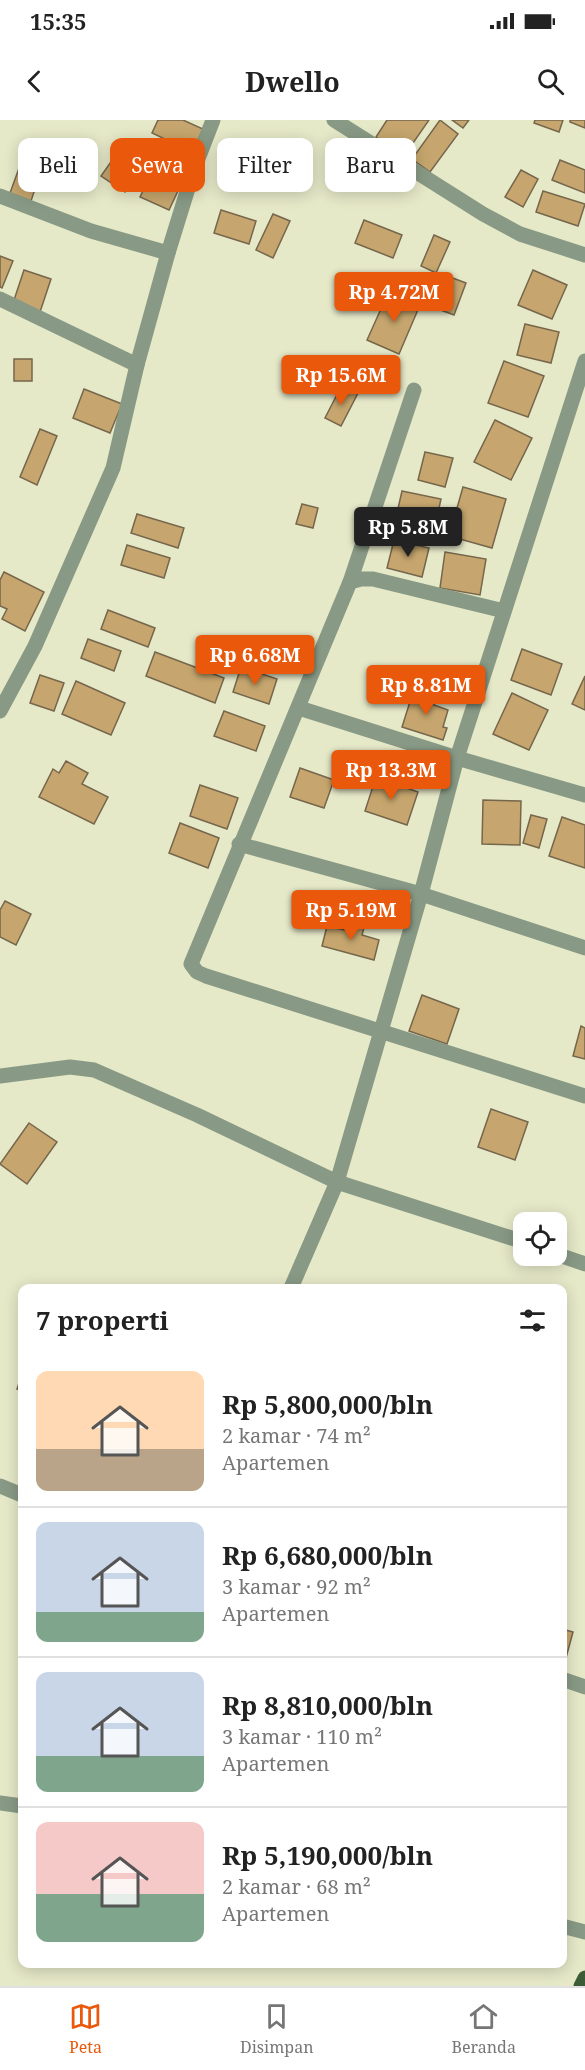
<!DOCTYPE html>
<html lang="id">
<head>
<meta charset="utf-8">
<style>
  body { margin:0; font-family:"Noto Serif",serif; background:#f6f6f6; color:#222; height:100vh; display:flex; flex-direction:column; font-size:22px; white-space:nowrap }
  * { box-sizing:border-box; margin:0 }
  p { font-size:20px; color:#767676 }
  .icon { flex:none; width:33px; height:33px; fill:none; stroke:currentColor; stroke-width:2; stroke-linecap:round; stroke-linejoin:round }
  .map { position:relative; flex:1; overflow:hidden }
  .drawer { position:absolute; left:18px; top:1164px; width:549px; height:684px; display:flex; flex-direction:column; background:#fff; border-radius:12px; box-shadow:0 3px 15px #0003 }
  .drawer>* { flex:none }
  .banner { position:absolute; left:18px; top:18px; width:549px; height:54px; display:flex; gap:12px }
  .fabs { position:absolute; left:513px; top:1092px; display:grid; gap:12px }
  .fabs a { display:grid; place-items:center; width:54px; height:54px; border-radius:12px; background:#fff; box-shadow:0 3px 15px #0003; font-size:30px }
  .price { position:absolute; translate:-50% -51px; padding:0 14px; border-radius:6px; background:#ea580c; color:#fff; font-size:20px; line-height:39px; filter:drop-shadow(0 2px 3px #0008) }
  .price::after { content:''; position:absolute; left:50%; top:36px; width:18px; height:14px; margin-left:-9px; background:inherit; clip-path:polygon(0 0,100% 0,50% 100%) }
  .price.selected { background:#222; color:#fff }
  ul { padding:0; list-style:none }
  li { display:flex; align-items:center; gap:18px; height:150px; padding:0 18px }
  li+li { border-top:2px solid #e0e0e0 }
  li span { display:grid; place-items:center; flex:none; width:168px; height:120px; border-radius:12px; color:#555 }
  li>.icon { margin-inline-start:auto }
  span .icon { width:72px; height:72px; fill:#fffc; stroke-width:1 }
  li b { font-size:26px }
  h2 { display:flex; justify-content:space-between; align-items:center; height:72px; padding:0 18px; font-size:26px }
  .chip { padding:0 21px; border-radius:12px; background:#fff; box-shadow:0 3px 15px #0003; font-size:21px; line-height:54px }
  .chip.selected { background:#ea580c; color:#fff }
  .status { display:flex; justify-content:space-between; align-items:center; height:42px; padding:0 30px; background:#fff; direction:ltr }
  .status svg { height:16px; fill:currentColor }
  header { display:flex; justify-content:space-between; align-items:center; height:78px; padding:0 18px; background:#fff; font-size:27px; font-weight:700 }
  .menu { display:flex; justify-content:space-around; align-items:center; height:84px; border-top:2px solid #e0e0e0; background:#fff; font-size:16px; color:#767676 }
  .menu a { display:grid; justify-items:center; gap:3px }
  .menu .selected { color:#ea580c }
  .map>svg:first-child { display:block }
  .building { fill:#c6a66e; stroke:#75664c; stroke-width:1.5 }
  .lines { fill:none; stroke-linecap:round; stroke-linejoin:round }
  .street { stroke:#889a85; stroke-width:15 }
  .primary { stroke:#3b5c37; stroke-width:15 }
</style>
</head>
<body>
<div class="status"><b>15:35</b><svg viewBox="0 0 49 12"><path d="M0 12V9h3v3zM5 12V6h3v6zM10 12V3h3v9zM15 12V0h3v12zM26 1h20v11H26zM47 4h2v5h-2z"/></svg></div>
<header><svg class="icon" aria-label="back" viewBox="0 0 24 24"><path d="M15 5l-7 7 7 7"/></svg>Dwello<svg class="icon" aria-label="search" viewBox="0 0 24 24"><circle cx="10" cy="10" r="6"/><path d="M15 15l6 6"/></svg></header>
<div class="map">
<svg width="585" height="1866" viewBox="0 0 585 1866">
  <rect width="100%" height="100%" fill="#e6e9c8"/>
  <g class="building">
    <path d="M158,0h25l20,9 -11,23 -40,-19z"/>
    <path d="M387,0h42l-25,36 -28,-19z"/>
    <path d="M440,0l18,14 -28,38 -18,-13z"/>
    <path d="M452,0h17l-6,8z"/>
    <path d="M535,0h28l-4,12 -25,-9z"/>
    <path d="M570,0h15v8l-15,-6z"/>
    <path d="M120,29l24,16 -19,27 -24,-16z"/>
    <path d="M22,40l20,8 -11,33 -21,-8z"/>
    <path d="M560,40l25,10v23l-33,-13z"/>
    <path d="M156,44l28,14 -15,32 -29,-13z"/>
    <path d="M521,50l17,9 -15,28 -18,-10z"/>
    <path d="M543,71l42,13 -7,22 -42,-14z"/>
    <path d="M221,90l35,11 -7,23 -35,-11z"/>
    <path d="M273,94l17,7 -17,37 -17,-8z"/>
    <path d="M364,100l38,15 -9,23 -38,-15z"/>
    <path d="M434,115l16,7 -14,31 -15,-7z"/>
    <path d="M0,136l13,5 -11,27 -2,-1z"/>
    <path d="M24,150l27,9 -11,33 -27,-9z"/>
    <path d="M533,150l34,15 -15,34 -34,-14z"/>
    <path d="M450,157l16,6 -12,32 -16,-6z"/>
    <path d="M389,171l31,14 -21,49 -32,-14z"/>
    <path d="M525,204l34,8 -8,31 -34,-8z"/>
    <rect x="14" y="239" width="18" height="22"/>
    <path d="M504,241l40,15 -16,41 -40,-14z"/>
    <path d="M342,265l16,8 -17,33 -16,-8z"/>
    <path d="M84,269l38,15 -12,29 -37,-15z"/>
    <path d="M495,300l37,18 -21,42 -37,-18z"/>
    <path d="M40,309l17,7 -20,49 -17,-8z"/>
    <path d="M425,332l28,6 -8,29 -27,-7z"/>
    <path d="M463,367l43,12 -14,49 -43,-12z"/>
    <path d="M402,371l39,8 -8,36 -39,-9z"/>
    <path d="M302,384l16,4 -5,20 -17,-4z"/>
    <path d="M137,394l47,14 -6,20 -47,-15z"/>
    <path d="M394,420l35,8 -7,29 -35,-9z"/>
    <path d="M127,425l43,13 -6,20 -43,-13z"/>
    <path d="M445,432l41,7 -6,36 -40,-7z"/>
    <path d="M4,452l40,20 -19,39 -23,-12 5,-10 -7,-3v-26z"/>
    <path d="M108,490l47,18 -7,19 -47,-18z"/>
    <path d="M88,519l33,12 -7,20 -33,-13z"/>
    <path d="M522,529l40,15 -11,31 -40,-15z"/>
    <path d="M155,532l69,26 -9,25 -69,-27z"/>
    <path d="M241,547l36,12 -8,25 -36,-12z"/>
    <path d="M40,555l24,8 -10,28 -24,-8z"/>
    <path d="M585,556v34l-13,-6z"/>
    <path d="M76,561l49,22 -14,32 -49,-21z"/>
    <path d="M414,569l23,7 -3,9 14,5 -5,17 4,1 -4,12 -41,-13z"/>
    <path d="M512,573l36,17 -19,40 -36,-16z"/>
    <path d="M224,591l41,15 -9,25 -42,-15z"/>
    <path d="M66,641l22,12 -6,11 26,13 -14,27 -55,-27 14,-28 6,4z"/>
    <path d="M300,648l34,12 -10,28 -34,-11z"/>
    <path d="M376,657l42,15 -11,33 -42,-14z"/>
    <path d="M200,665l38,13 -11,31 -37,-13z"/>
    <path d="M483,680l38,1 -1,44 -38,-1z"/>
    <path d="M531,695l16,4 -8,29 -16,-5z"/>
    <path d="M562,697l23,8v43l-36,-12z"/>
    <path d="M180,703l39,15 -11,30 -39,-15z"/>
    <path d="M5,781l26,13 -15,31 -16,-8v-27z"/>
    <path d="M348,800l17,4 -3,11 17,5 -5,20 -52,-14 5,-20 18,4z"/>
    <path d="M422,875l37,14 -12,35 -38,-13z"/>
    <path d="M581,906l4,2v31l-12,-3z"/>
    <path d="M491,989l37,13 -13,38 -37,-13z"/>
    <path d="M29,1003l28,19 -30,42 -27,-20z"/>
    <path d="M22,1254v17l-5,-2z"/>
    <path d="M562,1509l11,3 -10,37h-1z"/>
  </g>
  <g class="lines">
    <g class="street">
      <path d="M334,0l149,94 37,20 65,21"/>
      <path d="M0,76l91,35 77,22"/>
      <path d="M0,179l137,66"/>
      <path d="M350,462l64,-192"/>
      <path d="M504,491l-131,-32h-12l-11,3 -159,382 6,8 9,4 379,120"/>
      <path d="M299,588l158,50 128,37"/>
      <path d="M0,591l35,-65 78,-178 24,-103 31,-112 26,-84 19,-49"/>
      <path d="M239,724l182,50 164,54"/>
      <path d="M0,956l70,-9 24,3 103,45 140,67 187,60"/>
      <path d="M556,1134l29,10"/>
      <path d="M291,1168l46,-106 84,-288 36,-136 128,-397"/>
      <path d="M0,1366l22,9"/>
      <path d="M562,1559l23,8"/>
      <path d="M0,1683l22,3"/>
      <path d="M562,1806l23,6"/>
    </g>
    <path class="primary" d="M581,1866l4,-8"/>
  </g>
</svg>
<div class="fabs">
<a><svg class="icon" aria-label="locate" viewBox="0 0 24 24"><circle cx="12" cy="12" r="6"/><path d="M12 2v4M12 18v4M2 12h4M18 12h4"/></svg></a>
</div>
<b class="price" style="left:394px;top:203px">Rp 4.72M</b>
<b class="price" style="left:341px;top:286px">Rp 15.6M</b>
<b class="price selected" style="left:408px;top:438px">Rp 5.8M</b>
<b class="price" style="left:255px;top:566px">Rp 6.68M</b>
<b class="price" style="left:426px;top:596px">Rp 8.81M</b>
<b class="price" style="left:391px;top:681px">Rp 13.3M</b>
<b class="price" style="left:351px;top:821px">Rp 5.19M</b>
<div class="banner">
<a class="chip">Beli</a>
<a class="chip selected">Sewa</a>
<a class="chip">Filter</a>
<a class="chip">Baru</a>
</div>
<section class="drawer">
<h2>7 properti<svg class="icon" aria-label="filters" viewBox="0 0 24 24"><path d="M4 7h16M4 17h16"/><circle cx="9" cy="7" r="2"/><circle cx="15" cy="17" r="2"/></svg></h2>
<ul>
<li><span style="background:linear-gradient(#ffd9b3 65%,#b9a48a 0)"><svg class="icon" aria-label="home" viewBox="0 0 24 24"><path d="M3 11l9-7 9 7M6 9v11h12V9"/></svg></span><div><b>Rp 5,800,000/bln</b><p>2 kamar · 74 m²</p><p>Apartemen</p></div></li>
<li><span style="background:linear-gradient(#c9d6e8 75%,#7fa58c 0)"><svg class="icon" aria-label="home" viewBox="0 0 24 24"><path d="M3 11l9-7 9 7M6 9v11h12V9"/></svg></span><div><b>Rp 6,680,000/bln</b><p>3 kamar · 92 m²</p><p>Apartemen</p></div></li>
<li><span style="background:linear-gradient(#c9d6e8 70%,#7fa58c 0)"><svg class="icon" aria-label="home" viewBox="0 0 24 24"><path d="M3 11l9-7 9 7M6 9v11h12V9"/></svg></span><div><b>Rp 8,810,000/bln</b><p>3 kamar · 110 m²</p><p>Apartemen</p></div></li>
<li><span style="background:linear-gradient(#f6c9c9 60%,#7fa58c 0)"><svg class="icon" aria-label="home" viewBox="0 0 24 24"><path d="M3 11l9-7 9 7M6 9v11h12V9"/></svg></span><div><b>Rp 5,190,000/bln</b><p>2 kamar · 68 m²</p><p>Apartemen</p></div></li>
</ul>
</section>
</div>
<nav class="menu">
<a class="selected"><svg class="icon" aria-label="map" viewBox="0 0 24 24"><path d="M3 6l6-2 6 2 6-2v14l-6 2-6-2-6 2zM9 4v14M15 6v14"/></svg>Peta</a>
<a><svg class="icon" aria-label="saved" viewBox="0 0 24 24"><path d="M7 4h10v16l-5-4-5 4z"/></svg>Disimpan</a>
<a><svg class="icon" aria-label="home" viewBox="0 0 24 24"><path d="M3 11l9-7 9 7M6 9v11h12V9"/></svg>Beranda</a>
</nav>
</body>
</html>
